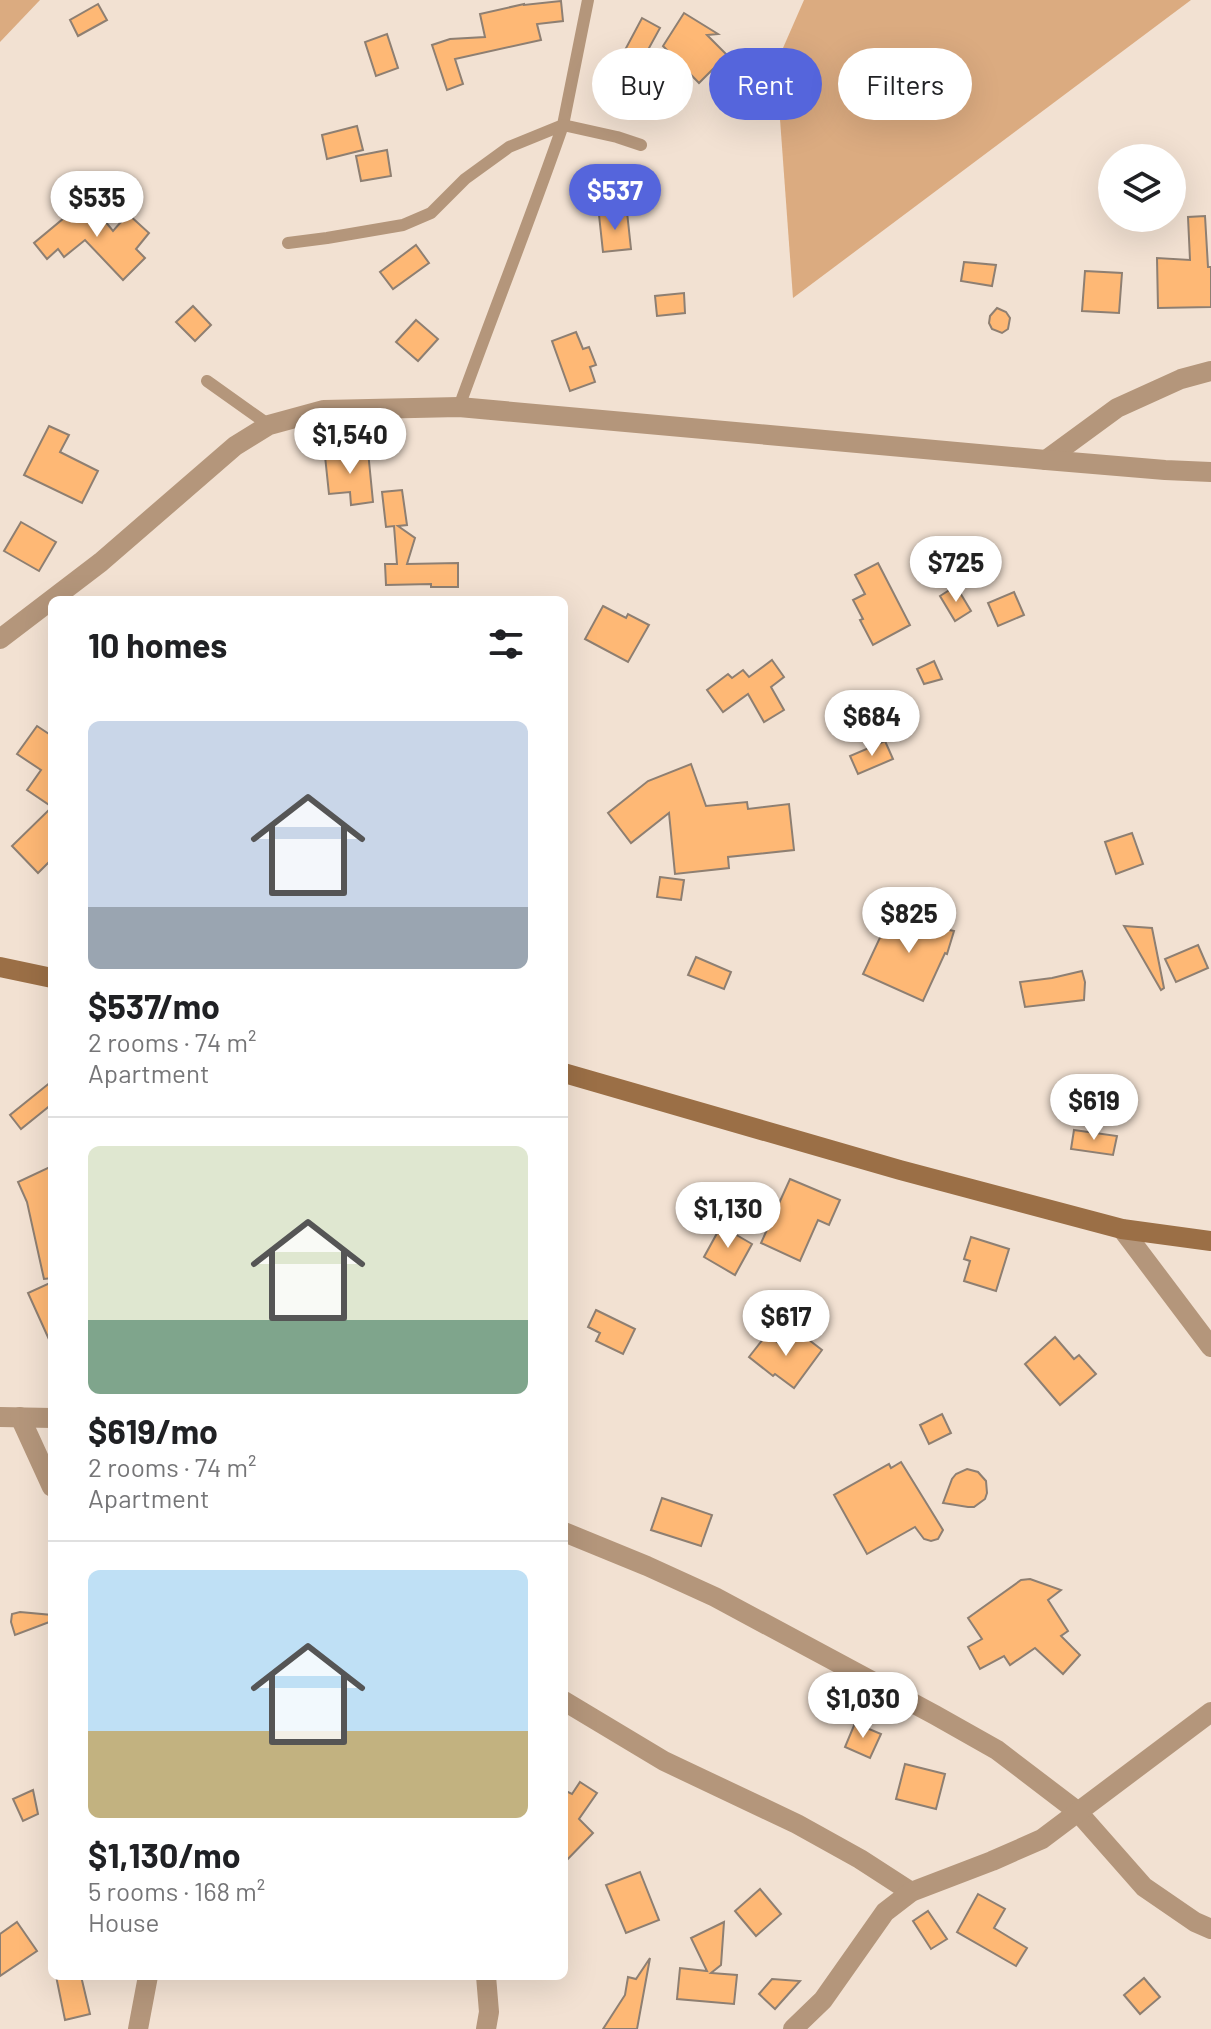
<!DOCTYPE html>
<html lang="en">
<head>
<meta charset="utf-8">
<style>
  body { margin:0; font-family:Barlow,sans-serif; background:#f2f2f2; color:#202124; height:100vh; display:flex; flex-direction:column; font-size:30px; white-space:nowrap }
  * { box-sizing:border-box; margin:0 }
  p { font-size:26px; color:#757577 }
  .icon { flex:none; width:44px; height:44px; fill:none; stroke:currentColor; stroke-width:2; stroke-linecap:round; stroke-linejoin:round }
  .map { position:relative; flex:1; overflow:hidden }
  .panel { position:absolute; left:48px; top:596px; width:520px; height:1384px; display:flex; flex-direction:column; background:#fff; border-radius:12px; box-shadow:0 8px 32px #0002 }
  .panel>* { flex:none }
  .guide { position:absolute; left:592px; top:48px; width:498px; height:72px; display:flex; gap:16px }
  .controls { position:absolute; left:1098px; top:144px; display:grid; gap:16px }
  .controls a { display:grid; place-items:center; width:88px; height:88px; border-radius:50%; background:#fff; box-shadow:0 8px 32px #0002; font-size:40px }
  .price { position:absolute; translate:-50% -68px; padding:0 18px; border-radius:28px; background:#fff; color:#222; font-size:26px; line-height:52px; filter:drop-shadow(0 2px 4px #0008) }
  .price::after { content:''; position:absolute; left:50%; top:48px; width:24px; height:18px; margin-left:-12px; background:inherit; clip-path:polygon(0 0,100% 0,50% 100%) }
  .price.active { background:#5565dc; color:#fff }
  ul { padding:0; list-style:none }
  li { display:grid; align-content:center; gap:16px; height:424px; padding:0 40px }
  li+li { border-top:2px solid #e0e0e0 }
  li span { display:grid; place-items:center; height:248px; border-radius:12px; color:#555 }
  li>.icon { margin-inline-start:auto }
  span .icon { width:144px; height:144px; fill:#fffc; stroke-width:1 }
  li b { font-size:34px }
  h2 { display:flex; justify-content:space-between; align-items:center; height:96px; padding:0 40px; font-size:34px }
  .tag { padding:0 28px; border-radius:36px; background:#fff; box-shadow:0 8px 32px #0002; font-size:28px; line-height:72px }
  .tag.active { background:#5565dc; color:#fff }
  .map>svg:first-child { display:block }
  .green { fill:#dbab80 }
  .building { fill:#feb875; stroke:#8e7f72; stroke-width:2 }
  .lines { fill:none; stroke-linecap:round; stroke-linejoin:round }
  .lane { stroke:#b4967b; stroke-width:12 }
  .street { stroke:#b4967b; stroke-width:20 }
  .secondary { stroke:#9b6f46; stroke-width:20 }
</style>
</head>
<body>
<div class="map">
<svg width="1211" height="2029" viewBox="0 0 1211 2029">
  <rect width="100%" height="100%" fill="#f2e1d2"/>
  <g class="green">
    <path d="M0,0h40l-40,42z"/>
    <path d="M804,0h387l-398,298 -17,-234z"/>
  </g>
  <g class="building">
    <path d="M561,1l2,20 -26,3 4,16 -86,19 8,25 -16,6 -15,-45 18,-6 35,-2 -5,-23 44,-10v1z"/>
    <path d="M98,4l9,16 -29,16 -8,-16z"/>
    <path d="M684,13l34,21 -11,1 20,20 -28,28 -36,-37z"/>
    <path d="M642,18l18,10 -17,31 -18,-9z"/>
    <path d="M387,34l11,34 -22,8 -11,-34z"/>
    <path d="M357,126l6,24 -36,9 -5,-24z"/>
    <path d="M387,150l4,26 -30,5 -5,-25z"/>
    <path d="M87,199l26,32 15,-17 21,19 -13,16 9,9 -22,22 -38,-40 -21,17 -6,-8 -11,10 -13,-16z"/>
    <path d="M627,212l4,37 -28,3 -4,-37z"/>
    <path d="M1205,216l3,51h3v40l-53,1 -1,-50 33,2 -2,-43z"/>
    <path d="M416,245l13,18 -36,26 -13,-17z"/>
    <path d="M964,262l32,3 -4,21 -31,-5z"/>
    <path d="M1085,271l37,2 -3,40 -37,-2z"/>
    <path d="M684,293l1,20 -28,3 -2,-20z"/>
    <path d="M193,306l18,19 -16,16 -19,-19z"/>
    <path d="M997,308l9,4 4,6 -2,11 -6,4 -10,-4 -3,-6 1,-7z"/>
    <path d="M416,320l22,19 -20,22 -22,-19z"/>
    <path d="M576,332l7,17 6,-2 7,18 -6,2 5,15 -25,9 -18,-50z"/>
    <path d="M49,426l20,9 -9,17 38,19 -16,32 -58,-28z"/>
    <path d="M368,451l5,51 -22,3 -1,-13 -21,2 -4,-38z"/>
    <path d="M402,490l5,35 -9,1 17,12 -8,26 51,-1v24h-27v-3l-45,1 -1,-21h12l-3,-38 -8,1 -4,-35z"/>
    <path d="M21,522l35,20 -17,29 -35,-20z"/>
    <path d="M878,563l32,62 -37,20 -13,-25 3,-1 -10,-19 12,-6 -10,-19z"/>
    <path d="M956,586l15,25 -16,10 -15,-25z"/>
    <path d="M1014,592l10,23 -26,11 -10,-23z"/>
    <path d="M603,606l23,12 2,-4 21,11 -21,37 -43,-23z"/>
    <path d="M772,660l12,17 -13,10 13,23 -20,12 -16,-28 -25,18 -16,-22 21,-16 4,4 11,-8 6,7z"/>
    <path d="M934,661l8,18 -18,5 -7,-15z"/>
    <path d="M37,726l15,10v123l-14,14 -26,-27 40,-39 -25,-17 14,-20 -24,-16z"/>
    <path d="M885,741l8,18 -35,15 -8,-18z"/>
    <path d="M691,764l15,42 41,-4 1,7 41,-5 5,46 -66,7 1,11 -54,6 -6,-61 -38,30 -23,-30 40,-32z"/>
    <path d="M1132,833l11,31 -27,10 -11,-32z"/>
    <path d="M660,877l24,3 -3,20 -24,-3z"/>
    <path d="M888,913l58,14 -1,2 9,2 -7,23 -2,-1 -22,48 -60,-27 22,-47z"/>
    <path d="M1124,926l28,2 12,60 -3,2z"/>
    <path d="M1198,945l10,23 -32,14 -11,-23z"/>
    <path d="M696,957l35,15 -7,17 -36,-14z"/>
    <path d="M1082,971l3,11 -1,18 -59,7 -5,-25 32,-4z"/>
    <path d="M52,1081v23l-31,25 -11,-14z"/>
    <path d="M1074,1130l43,6 -4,19 -42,-6z"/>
    <path d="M52,1166v112l-8,1 -17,-77 -9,-20z"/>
    <path d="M790,1179l50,21 -11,25 -11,-5 -18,41 -39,-18z"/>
    <path d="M721,1226l31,18 -17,31 -31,-18z"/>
    <path d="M971,1237l38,12 -13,42 -32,-10 6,-20 -6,-2z"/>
    <path d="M52,1282v64l-24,-53z"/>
    <path d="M596,1310l39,19 -12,25 -27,-13 4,-8 -12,-6z"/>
    <path d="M800,1333l22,17 -28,38 -19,-14 -2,2 -24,-19 18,-23 20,16z"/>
    <path d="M1055,1337l19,22 5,-4 17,19 -36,31 -35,-41z"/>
    <path d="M942,1414l9,19 -22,11 -9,-19z"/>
    <path d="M901,1462l42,68 -5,9 -7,2 -7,-2 -9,-12 -48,27 -33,-59 55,-31 2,4z"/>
    <path d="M967,1469l11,3 8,9 1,12 -2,6 -11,8h-6l-25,-4 9,-24 4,-5z"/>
    <path d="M662,1498l50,17 -11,31 -50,-16z"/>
    <path d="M1030,1579l31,11 -13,10 20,31 -7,5 19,19 -17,19 -28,-26 -25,17 -6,-9 -24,13 -12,-22 14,-8 -14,-21 53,-38z"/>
    <path d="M20,1612l32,3v6l-37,14 -4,-13 1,-8z"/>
    <path d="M855,1723l26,11 -11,24 -25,-11z"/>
    <path d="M905,1764l40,10 -9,35 -40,-10z"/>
    <path d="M580,1782l17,11 -18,26 14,14 -29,30v-73l8,4z"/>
    <path d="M33,1790l5,24 -15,7 -10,-22z"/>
    <path d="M640,1872l19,48 -33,13 -20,-48z"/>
    <path d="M760,1889l21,25 -25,22 -21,-25z"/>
    <path d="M978,1894l27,15 -11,19 33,20 -11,18 -59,-34z"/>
    <path d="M928,1911l19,28 -16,10 -18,-28z"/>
    <path d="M17,1922l20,29 -37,25v-42z"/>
    <path d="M724,1922l-3,43 -10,8 26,2 -3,29 -57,-5 3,-31 27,3 -16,-33z"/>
    <path d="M650,1958l-13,71h-34l22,-34 3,-18 8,2z"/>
    <path d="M56,1976h25l9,38 -25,6z"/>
    <path d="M1144,1978l16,19 -20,17 -16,-19z"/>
    <path d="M772,1979l28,2 -25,28 -16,-15z"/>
  </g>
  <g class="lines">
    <g class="lane">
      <path d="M288,243l39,-5 76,-13 28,-12 34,-34 44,-32 54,-22 25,-125"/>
      <path d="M207,381l62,44"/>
      <path d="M459,407c34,-94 71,-187 104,-282l54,12 24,8"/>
    </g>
    <g class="street">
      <path d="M1046,460l71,-52 64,-29 30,-8"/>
      <path d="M0,639l101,-77 134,-116 34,-21 55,-15 135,-3 587,53 119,10 46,2"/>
      <path d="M1122,1229l89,118"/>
      <path d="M0,1417l52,1"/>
      <path d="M20,1417l32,70"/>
      <path d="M564,1532l83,34 68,31 220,118 62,35 80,61 67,76 51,35 16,7"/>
      <path d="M564,1701l100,60 133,63 63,35 51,33"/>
      <path d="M138,2029l10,-53"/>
      <path d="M486,2029l3,-17 -3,-36"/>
      <path d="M793,2029l30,-29 62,-88 26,-20 81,-31 50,-22 169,-127"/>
    </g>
    <g class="secondary">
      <path d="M0,967l52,11"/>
      <path d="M564,1073l336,97 222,59 89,12"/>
    </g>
  </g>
</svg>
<div class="controls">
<a><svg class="icon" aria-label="layers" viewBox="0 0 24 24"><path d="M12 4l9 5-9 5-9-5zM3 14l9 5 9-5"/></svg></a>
</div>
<b class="price active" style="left:615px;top:232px">$537</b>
<b class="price" style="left:97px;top:239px">$535</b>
<b class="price" style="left:350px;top:476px">$1,540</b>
<b class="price" style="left:956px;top:604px">$725</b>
<b class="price" style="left:872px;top:758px">$684</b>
<b class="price" style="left:909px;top:955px">$825</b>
<b class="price" style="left:1094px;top:1142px">$619</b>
<b class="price" style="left:728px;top:1250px">$1,130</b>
<b class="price" style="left:786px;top:1358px">$617</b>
<b class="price" style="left:863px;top:1740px">$1,030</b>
<div class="guide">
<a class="tag">Buy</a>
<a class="tag active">Rent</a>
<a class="tag">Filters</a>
</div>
<section class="panel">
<h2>10 homes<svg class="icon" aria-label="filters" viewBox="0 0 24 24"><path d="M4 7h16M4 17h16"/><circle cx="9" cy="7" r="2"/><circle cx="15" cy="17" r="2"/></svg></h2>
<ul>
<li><span style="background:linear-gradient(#c9d6e8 75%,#9aa5b1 0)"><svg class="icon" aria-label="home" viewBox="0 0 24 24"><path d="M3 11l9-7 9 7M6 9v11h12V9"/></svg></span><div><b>$537/mo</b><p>2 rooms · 74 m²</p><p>Apartment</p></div></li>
<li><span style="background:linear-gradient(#dfe7d0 70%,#7fa58c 0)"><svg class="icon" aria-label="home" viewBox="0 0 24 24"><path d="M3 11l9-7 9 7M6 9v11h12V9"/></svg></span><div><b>$619/mo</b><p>2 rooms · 74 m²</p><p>Apartment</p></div></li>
<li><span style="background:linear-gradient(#bfe0f5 65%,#c2b280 0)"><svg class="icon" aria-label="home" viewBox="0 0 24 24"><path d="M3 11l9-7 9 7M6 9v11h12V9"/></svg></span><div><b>$1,130/mo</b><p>5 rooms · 168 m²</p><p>House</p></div></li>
</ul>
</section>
</div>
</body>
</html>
